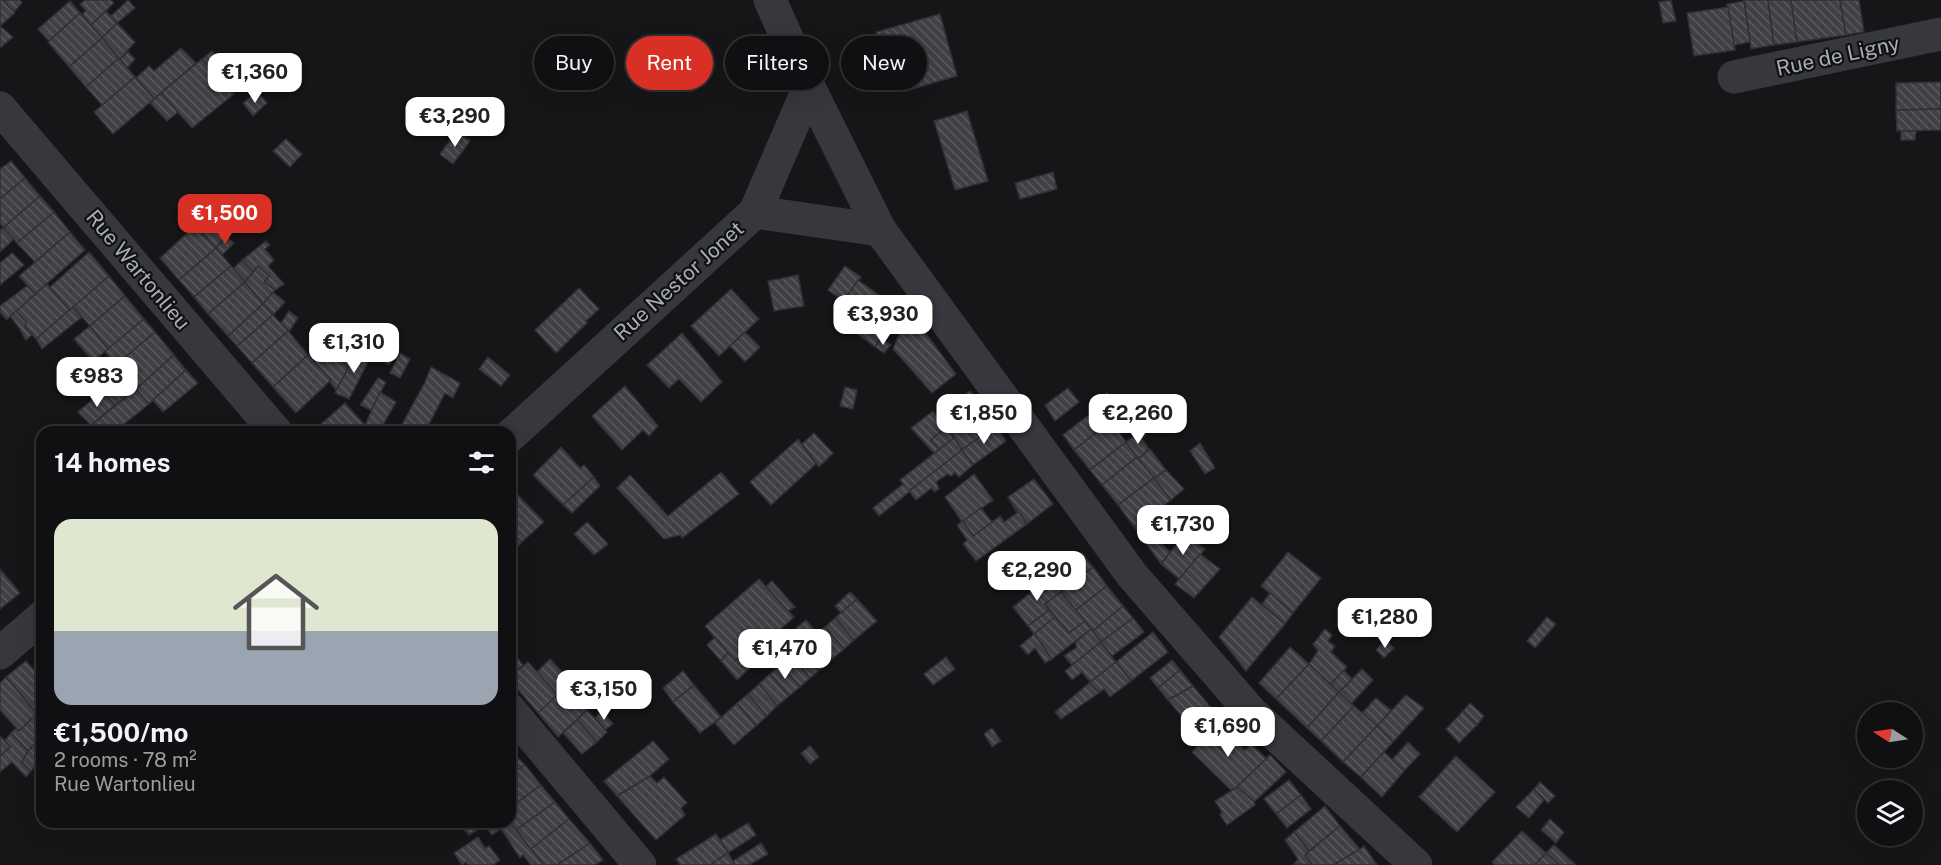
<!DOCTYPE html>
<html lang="en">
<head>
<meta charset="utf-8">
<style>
  body { margin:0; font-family:"Public Sans",sans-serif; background:#1e1e20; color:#f1f3f6; height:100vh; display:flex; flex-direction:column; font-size:22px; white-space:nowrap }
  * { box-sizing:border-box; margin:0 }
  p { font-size:20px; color:#9c9d9f }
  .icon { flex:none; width:33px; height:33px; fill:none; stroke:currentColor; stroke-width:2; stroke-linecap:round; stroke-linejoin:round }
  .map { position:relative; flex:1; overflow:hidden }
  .side { position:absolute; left:36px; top:426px; width:480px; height:402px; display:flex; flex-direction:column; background:#101012; border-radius:18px; box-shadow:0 6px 24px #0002,0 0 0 2px #303032 }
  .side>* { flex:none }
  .top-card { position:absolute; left:534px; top:36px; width:570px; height:54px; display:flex; gap:12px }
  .needle { width:39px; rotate:282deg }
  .fabs { position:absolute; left:1857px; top:702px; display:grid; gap:12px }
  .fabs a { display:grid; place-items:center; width:66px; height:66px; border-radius:50%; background:#101012; box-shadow:0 6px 24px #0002,0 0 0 2px #303032; font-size:30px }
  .price { position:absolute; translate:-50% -51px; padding:0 14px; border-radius:12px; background:#fff; color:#222; font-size:20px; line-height:39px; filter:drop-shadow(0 2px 3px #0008) }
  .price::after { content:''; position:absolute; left:50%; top:36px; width:18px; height:14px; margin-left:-9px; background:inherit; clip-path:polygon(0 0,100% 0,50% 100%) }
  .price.on { background:#d93025; color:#fff }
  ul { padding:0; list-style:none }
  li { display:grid; align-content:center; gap:12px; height:318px; padding:0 18px }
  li+li { border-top:2px solid #303032 }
  li span { display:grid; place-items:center; height:186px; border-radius:18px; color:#555 }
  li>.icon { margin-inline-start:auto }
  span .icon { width:108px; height:108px; fill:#fffc; stroke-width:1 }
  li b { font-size:26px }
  h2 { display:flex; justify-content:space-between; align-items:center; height:72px; padding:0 18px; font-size:26px }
  .chip { padding:0 21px; border-radius:27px; background:#101012; box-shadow:0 6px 24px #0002,0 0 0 2px #303032; font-size:21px; line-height:54px }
  .chip.on { background:#d93025; color:#fff }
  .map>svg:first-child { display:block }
  .building { fill:url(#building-back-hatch); stroke:#303034; stroke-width:1.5 }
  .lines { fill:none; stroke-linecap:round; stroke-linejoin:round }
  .minor { stroke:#37383d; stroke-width:33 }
  .labels { text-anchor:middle; stroke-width:4.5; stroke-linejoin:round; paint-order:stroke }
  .street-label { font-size:21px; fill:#a8adb8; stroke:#111113 }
</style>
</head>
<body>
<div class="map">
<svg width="1941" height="865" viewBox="0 0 1941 865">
  <defs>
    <pattern id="building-back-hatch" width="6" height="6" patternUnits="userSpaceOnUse" patternTransform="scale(1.5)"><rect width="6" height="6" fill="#404145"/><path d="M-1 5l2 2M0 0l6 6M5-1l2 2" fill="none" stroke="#595a5e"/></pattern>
  </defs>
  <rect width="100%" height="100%" fill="#161618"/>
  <g class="building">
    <path d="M0,0h3l12,13 -15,13z"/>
    <path d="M3,0h17l2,3 -8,9z"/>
    <path d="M85,0h26l3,3 -23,22 -9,-11 4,-3 -6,-7z"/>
    <path d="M128,0l7,8 -18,15 -6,-7z"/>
    <path d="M1671,0l5,21 -13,2 -4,-21z"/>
    <path d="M1744,0h24l6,45 -23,4z"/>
    <path d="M1768,0h23l6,42 -23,3z"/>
    <path d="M1791,0h49l6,35 -49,7z"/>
    <path d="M1840,0h19l5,32 -18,3z"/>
    <path d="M70,1l10,12 -31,28 -11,-12z"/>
    <path d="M1744,1l6,41 -16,3 -7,-41z"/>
    <path d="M1728,7l7,43 -41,6 -7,-43z"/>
    <path d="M106,11l11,12 -15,15 -11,-13z"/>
    <path d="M80,13l22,25 -33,29 -21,-25z"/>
    <path d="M940,14l17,62 -52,15 -11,-38 -11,3 -7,-24z"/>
    <path d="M117,23l18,19 -15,17 -18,-21z"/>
    <path d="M0,26l13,11 -13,11z"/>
    <path d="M102,38l17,20 -33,29 -17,-20z"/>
    <path d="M181,48l15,15 -42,36 -18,-21 13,-12 5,5z"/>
    <path d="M212,51l6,8 -9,7 -7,-7z"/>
    <path d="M128,52l7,7 -8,9 -7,-9z"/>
    <path d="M119,58l16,19 -33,28 -16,-18z"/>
    <path d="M202,59l32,35 -42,34 -31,-35z"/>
    <path d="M135,77l19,22 -41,35 -19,-22z"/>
    <path d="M1941,82v27l-45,1v-27z"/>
    <path d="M161,93l17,19 -11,9 -17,-18z"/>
    <path d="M254,94l4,5 3,-3 6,7 -14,13 -10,-13z"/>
    <path d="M1941,109v21l-44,1 -1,-21z"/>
    <path d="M967,111l21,70 -33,9 -21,-69z"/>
    <path d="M457,131l13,10 -17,23 -13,-10z"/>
    <path d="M1901,131h15l-1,9h-14z"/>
    <path d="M286,139l16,15 -12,13 -17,-16z"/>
    <path d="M11,161l14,17 -25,21v-30z"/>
    <path d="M1053,172l4,17 -37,10 -5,-16z"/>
    <path d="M25,178l15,18 -37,32 -3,-5v-24z"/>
    <path d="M40,196l14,16 -37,31 -14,-15z"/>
    <path d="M222,200l17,20 -12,14 -18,-21z"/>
    <path d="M196,204l10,12 -18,16 -10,-13z"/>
    <path d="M54,212l16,20 -35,30 -18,-19z"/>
    <path d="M209,213l18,21 -11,14 -21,-22z"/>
    <path d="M195,226l21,22 -37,32 -19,-22z"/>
    <path d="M3,228l11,11 -14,13v-22z"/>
    <path d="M70,232l15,18 -50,44 -16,-18z"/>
    <path d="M226,236l8,7 -12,12 -6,-7z"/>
    <path d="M266,241l4,4 -5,4 9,11 -6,6 16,18 -9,6 -11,-8 5,-6 -11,-10 -5,6 -11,-12z"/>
    <path d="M216,248l15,18 -37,31 -15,-17z"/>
    <path d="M89,252l20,24 -39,35 -20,-24z"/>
    <path d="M12,253l12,12 -24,20v-22z"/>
    <path d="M242,260l11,12 -8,10 -12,-13z"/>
    <path d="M231,266l14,16 -37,32 -14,-17z"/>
    <path d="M258,266l11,10 -5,6 11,8 -12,14 -18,-22z"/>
    <path d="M845,266l16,11 -17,24 -16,-11z"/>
    <path d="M798,275l6,31 -30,5 -6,-30z"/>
    <path d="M109,276l16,20 -35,30 -17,-19z"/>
    <path d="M858,280l43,31 -26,36 -36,-27 11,-14 -7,-4z"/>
    <path d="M245,282l18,22 -35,32 -20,-22z"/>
    <path d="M47,284l23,27 -34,28 -11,-12 1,-5 -10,-11z"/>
    <path d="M27,286l8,8 -28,26 -7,-8v-6z"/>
    <path d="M579,288l20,21 -13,12 1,2 -31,30 -21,-23z"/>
    <path d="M731,289l28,30 -40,37 -28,-30z"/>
    <path d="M273,292l12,10 -12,13 -10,-11z"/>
    <path d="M125,296l19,23 -36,30 -18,-23z"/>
    <path d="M263,304l10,11 -36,31 -9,-10z"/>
    <path d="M73,307l9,10 -40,32 -6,-10z"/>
    <path d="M16,311l10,11 -1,5 7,8 -6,5 -6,-10v-1l-10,-13z"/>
    <path d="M289,311l9,7 -9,14 -8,-9z"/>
    <path d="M909,311l47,63 -24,19 -39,-44z"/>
    <path d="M273,315l15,16 -36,32 -15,-17z"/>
    <path d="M144,319l11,13 -39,33 -11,-14z"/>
    <path d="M90,326l18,23 -15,12 -19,-22z"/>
    <path d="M365,330l33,16 -9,19 -30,-17z"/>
    <path d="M288,331l20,24 -35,32 -21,-24z"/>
    <path d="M155,332l19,23 -38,34 -20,-24z"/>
    <path d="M745,332l15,15 -15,15 -15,-16z"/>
    <path d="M682,333l40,49 -21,20 -22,-23 -10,9 -22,-23z"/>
    <path d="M881,338l10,7 -7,8 -9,-6z"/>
    <path d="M334,339l19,19 -4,10 -23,-23z"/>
    <path d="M326,345l23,23 -13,22 -6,-8 1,-2 -20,-21z"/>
    <path d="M359,348l13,6 -23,45 -14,-6z"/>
    <path d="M400,353l10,6 -10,19 -10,-5z"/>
    <path d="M174,355l12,15 -37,34 -13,-15z"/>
    <path d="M308,355l23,25 -35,33 -23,-26z"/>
    <path d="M488,357l22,18 -9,11 -22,-17z"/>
    <path d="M116,365l20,24 -21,16 -13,-14 6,-5 -7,-8z"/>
    <path d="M431,367l29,16 -7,15 -8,-5 -20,39h-27l27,-50z"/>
    <path d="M186,370l12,13 -35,29 -10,-12z"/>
    <path d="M101,378l7,8 -9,8 -7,-9z"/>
    <path d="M378,378l8,4 -15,28 -11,-5z"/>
    <path d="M625,386l33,40 -9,10 -6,-6 -21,20 -30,-34z"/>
    <path d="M845,387l12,3 -4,19 -13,-3z"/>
    <path d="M1068,388l11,14 -24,19 -10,-16z"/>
    <path d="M136,389l13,15 -35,28h-31z"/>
    <path d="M102,391l13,14 -24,20 -13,-13z"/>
    <path d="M970,391l11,13 -33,25 -11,-14z"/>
    <path d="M380,392l16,10 -17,30h-8l-6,-7z"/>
    <path d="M1107,393l11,11 -8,7 -11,-12z"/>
    <path d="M345,403l20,22 -8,7h-45z"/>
    <path d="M981,404l15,21 -34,25 -14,-21z"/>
    <path d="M1099,407l11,16 -36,27 -11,-15z"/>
    <path d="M933,411l13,16 -15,13 8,9 -5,4 -23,-25z"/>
    <path d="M1111,421l15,21 -36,28 -16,-20z"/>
    <path d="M996,425l10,16 -33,24 -11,-15z"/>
    <path d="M946,427l8,11 -15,11 -8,-9z"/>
    <path d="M1142,430l4,5 -4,4 7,10 -11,10 -12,-17z"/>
    <path d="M814,433l19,20 -14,14 -17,-23z"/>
    <path d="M954,438l8,12 -83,66 -6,-8 30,-24 -3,-4z"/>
    <path d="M798,439l18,25 -45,41 -21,-23z"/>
    <path d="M1126,442l11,15 -35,28 -12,-15z"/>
    <path d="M1200,443l15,25 -10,6 -15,-23z"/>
    <path d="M561,447l19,21 4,-3 10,12 -31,28 -30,-30z"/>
    <path d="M1150,449l16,21 -12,9 -16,-20z"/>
    <path d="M962,450l11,15 -14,12 -4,-4 -4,3 -3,-2 -12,8 3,7 -5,3 -2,-4 -16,12 -7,-9z"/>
    <path d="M1137,457l17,21 -36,27 -16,-20z"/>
    <path d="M1166,470l18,19 -13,11 -17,-21z"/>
    <path d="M721,472l18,22 -57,44 -2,-3 -16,4 -47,-51 13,-13 38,41z"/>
    <path d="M974,474l19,26 -31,22 -17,-25z"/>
    <path d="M594,477l6,9 -28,27 -9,-8z"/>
    <path d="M1154,478l17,22 -37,27 -16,-22z"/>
    <path d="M1034,479l19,25 -26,20 -19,-27z"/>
    <path d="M515,492l29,30 -22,20 -12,-12v-33z"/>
    <path d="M1008,497l19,27 -51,37 -13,-17 4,-4 -10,-15 6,-4 10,15 27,-20 4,6 13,-9z"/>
    <path d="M1162,507l7,14 -11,19 12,12 -9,12 -27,-37z"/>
    <path d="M981,508l11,14 -19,14 -10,-15z"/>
    <path d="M587,522l21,22 -14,11 -20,-21z"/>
    <path d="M510,530l12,12 -12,12z"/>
    <path d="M1185,534l20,15 -26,30 -18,-15z"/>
    <path d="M1288,552l33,26 -28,35 -32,-27z"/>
    <path d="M1082,553l11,14 -32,25 -11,-15z"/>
    <path d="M1200,554l20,15 -26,29 -19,-14z"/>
    <path d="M1093,567l14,19 -31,24 -15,-18z"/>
    <path d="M0,569l20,24 -20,16z"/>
    <path d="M1050,577l11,15 -16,12 4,6 -21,16 -15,-19z"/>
    <path d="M759,579l35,38 -34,31 -4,-4 -21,17 -30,-35z"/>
    <path d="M772,581l23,26 -7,4 -22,-25z"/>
    <path d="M1107,586l16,20 -30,25 -17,-21z"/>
    <path d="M850,592l7,7 -16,14 -6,-7z"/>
    <path d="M1061,592l24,29 -16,12 -24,-29z"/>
    <path d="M1270,593l23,20 -8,11 -23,-20z"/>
    <path d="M1252,597l33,27 -39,47 -27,-34z"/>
    <path d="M857,599l20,22 -23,19 -19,-22z"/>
    <path d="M1045,604l10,13 -21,17 -6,-8 21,-16z"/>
    <path d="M1123,606l10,12 -32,24 -8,-11z"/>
    <path d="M1055,617l14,16 16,-12 6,8 -39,30 -18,-25z"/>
    <path d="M1547,617l9,7 -21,24 -8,-7z"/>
    <path d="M835,618l19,22 -10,9 -19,-22z"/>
    <path d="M1133,618l11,14 -32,24 -11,-14z"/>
    <path d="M806,620l12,14 -19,16 -12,-14z"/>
    <path d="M825,627l19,22 -12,10 -18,-22z"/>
    <path d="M1091,629l10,13 -29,23 -8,-9 13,-9 -2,-4z"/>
    <path d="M1325,629l7,6 -4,6 7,5 -4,6 16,15 -16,17 -22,-20 9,-13 -5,-7z"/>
    <path d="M1153,632l15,20 -37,29 -15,-19z"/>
    <path d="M1034,634l18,25 -7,4 -10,-15 -7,7 -8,-9z"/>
    <path d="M715,637l13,16 -7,8 -14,-16z"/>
    <path d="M814,637l18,22 -11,10 -18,-22z"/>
    <path d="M1385,640l9,8 -10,10 -8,-8z"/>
    <path d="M1101,642l15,20 -26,20 -8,-10 -10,8 -7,-9z"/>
    <path d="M756,644l9,10 -28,26 -16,-19 7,-8 7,8z"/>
    <path d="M803,647l18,22 -11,9 -18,-22z"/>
    <path d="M1290,647l19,17 -33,35 -17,-16z"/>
    <path d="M510,648l13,17 -13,12z"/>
    <path d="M792,656l18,22 -10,9 -19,-22z"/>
    <path d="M946,657l9,12 -22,16 -9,-11z"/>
    <path d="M550,659l22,24 -14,12 -21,-23z"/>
    <path d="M1172,660l8,10 -22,18 -8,-10z"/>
    <path d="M26,661l16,18v31l-5,4 -31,-37z"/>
    <path d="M528,662l30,33 -20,18 -28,-33v-3z"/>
    <path d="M1116,662l15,19 -21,16 -6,-8 -5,4 -10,-10z"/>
    <path d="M1309,664l30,28 -32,36 -31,-29z"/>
    <path d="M781,665l19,22 -11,9 -19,-22z"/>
    <path d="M1362,669l11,11 -22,24 -12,-12z"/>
    <path d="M1180,670l13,16 -25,14 -10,-12z"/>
    <path d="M1344,670l8,9 -13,13 -8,-8z"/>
    <path d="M683,671l11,14 -21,17 -10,-14z"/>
    <path d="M770,674l19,22 -12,10 -18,-22z"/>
    <path d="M6,677l31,37 -18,17 -19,-21v-27z"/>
    <path d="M1089,683l10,10 -38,26 -6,-7z"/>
    <path d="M759,684l18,22 -10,10 -19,-22z"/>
    <path d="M694,685l27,32 -21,16 -27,-31z"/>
    <path d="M567,686l20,24 -29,27 -20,-24z"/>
    <path d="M1193,686l20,24 -24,15 -21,-25z"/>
    <path d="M1339,692l15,14 -33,35 -14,-13z"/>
    <path d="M748,694l19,22 -11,10 -19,-23z"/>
    <path d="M1406,695l18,13 -31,34 -16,-16z"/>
    <path d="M1376,698l15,12 -14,16 -15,-13z"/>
    <path d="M737,703l19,23 -22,19 -19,-22z"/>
    <path d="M1470,703l14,13 -7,9 -14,-14z"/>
    <path d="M1354,706l23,20 -34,36 -22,-21z"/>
    <path d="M587,710l20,22 -10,10 -20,-22z"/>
    <path d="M602,711l11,13 -8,6 -10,-12z"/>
    <path d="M1463,711l14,14 -18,18 -13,-14z"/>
    <path d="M37,714l5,6v17l-14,14 -17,-18 5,-5 3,3z"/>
    <path d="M577,720l20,22 -15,12 -19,-21z"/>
    <path d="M1218,724l27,26 6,-6 16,15 -35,32 -40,-39z"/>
    <path d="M1377,726l16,16 -32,35 -18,-15z"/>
    <path d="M992,728l9,13 -9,6 -8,-13z"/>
    <path d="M11,733l17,18 -6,11 9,9 -5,6 -14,-15 -12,10v-16l10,-9 -6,-6z"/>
    <path d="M0,736l10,11 -10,9z"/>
    <path d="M42,737v21l-11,13 -9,-9 6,-11z"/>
    <path d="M653,741l16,18 -19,17 -33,20 -13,-15z"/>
    <path d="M1408,742l12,12 -16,17 -12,-11z"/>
    <path d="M810,746l9,11 -9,7 -9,-11z"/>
    <path d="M511,751l14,14 -15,10v-23z"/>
    <path d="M1384,752l20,19 -22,26 -21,-20z"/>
    <path d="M1270,755l16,17 -32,30 -17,-15z"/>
    <path d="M1456,756l39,36 -38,40 -38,-35z"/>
    <path d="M525,765l16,20 -31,23v-33z"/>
    <path d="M650,776l7,7 7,-6 23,26 -6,5 4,7 -29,25 -39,-44z"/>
    <path d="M1289,780l12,15 -25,19 -12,-15z"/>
    <path d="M1540,782l15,14 -7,7 -14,-14z"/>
    <path d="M541,785l14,17 -39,28 -7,-8 1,-14z"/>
    <path d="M1237,787l17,15 1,3 -28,20 -7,-10 2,-3 -7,-11z"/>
    <path d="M1534,789l10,11 -15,18 -13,-11z"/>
    <path d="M1301,795l10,14 -24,19 -11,-14z"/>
    <path d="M555,802l14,17 -38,30 -15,-19z"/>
    <path d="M1325,806l15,20 -31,25 -15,-19z"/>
    <path d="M569,819l21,24 -33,22h-13l-13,-16z"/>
    <path d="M1550,819l14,13 -8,11 -15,-13z"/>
    <path d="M458,822h25l2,3 -16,10z"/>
    <path d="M483,822h26v1l-17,12z"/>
    <path d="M509,823l7,7 28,35h-13l-8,-10 -3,3 -19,-29z"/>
    <path d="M748,823l8,12 -28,18 -8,-13z"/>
    <path d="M1340,826l20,23 -26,16h-21l-8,-10z"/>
    <path d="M1522,831l24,22 -11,12h-40l-3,-3z"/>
    <path d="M1294,832l15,19 -4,4 8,10 -19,-1 4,-5 -13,-19z"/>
    <path d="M716,834l12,19 -18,12h-30l-4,-6z"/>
    <path d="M478,837l7,11 4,-2 11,14 -7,5h-25l-2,-3 -4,3 -8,-12z"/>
    <path d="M590,843l13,17 -8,5h-38z"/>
    <path d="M761,843l7,11 -19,11h-14l-2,-4z"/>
    <path d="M1554,845l22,20h-17l-13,-12z"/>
    <path d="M1364,846l13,19h-43l26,-16z"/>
    <path d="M728,853l7,12h-25z"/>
    <path d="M1546,853l13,12h-24z"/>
  </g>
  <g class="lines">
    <g class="minor">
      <path d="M770,0l39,87 71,143 252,345 120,138 164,152"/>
      <path d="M1734,77l207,-43"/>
      <path d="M0,108l276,324"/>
      <path d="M755,212l54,-125"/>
      <path d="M510,436l245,-224 125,18"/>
      <path d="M0,653l42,-36"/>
      <path d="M510,710l130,155"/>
    </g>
  </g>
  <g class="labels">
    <g class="street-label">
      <text transform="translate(1838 56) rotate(-12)" y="7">Rue de Ligny</text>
      <text transform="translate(138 270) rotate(50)" y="7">Rue Wartonlieu</text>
      <text transform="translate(679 281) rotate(-42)" y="7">Rue Nestor Jonet</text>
    </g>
  </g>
</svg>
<div class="fabs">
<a><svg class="needle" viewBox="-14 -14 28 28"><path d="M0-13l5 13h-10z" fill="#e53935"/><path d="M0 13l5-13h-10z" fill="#9c9d9f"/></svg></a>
<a><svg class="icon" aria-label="layers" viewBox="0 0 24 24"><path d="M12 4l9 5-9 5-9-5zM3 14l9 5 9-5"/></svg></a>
</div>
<b class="price" style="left:255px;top:104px">€1,360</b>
<b class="price" style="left:455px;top:148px">€3,290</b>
<b class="price on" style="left:225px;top:245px">€1,500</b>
<b class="price" style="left:883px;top:346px">€3,930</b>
<b class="price" style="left:354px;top:374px">€1,310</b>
<b class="price" style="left:97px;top:408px">€983</b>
<b class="price" style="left:984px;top:445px">€1,850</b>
<b class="price" style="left:1138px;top:445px">€2,260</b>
<b class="price" style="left:1183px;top:556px">€1,730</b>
<b class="price" style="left:1037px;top:602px">€2,290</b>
<b class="price" style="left:1385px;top:649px">€1,280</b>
<b class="price" style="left:785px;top:680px">€1,470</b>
<b class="price" style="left:604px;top:721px">€3,150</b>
<b class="price" style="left:1228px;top:758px">€1,690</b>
<div class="top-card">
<a class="chip">Buy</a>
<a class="chip on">Rent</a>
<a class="chip">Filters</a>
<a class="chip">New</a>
</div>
<section class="side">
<h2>14 homes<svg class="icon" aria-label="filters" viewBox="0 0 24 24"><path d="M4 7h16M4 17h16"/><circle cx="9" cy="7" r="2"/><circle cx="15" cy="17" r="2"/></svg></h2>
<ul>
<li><span style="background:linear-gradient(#dfe7d0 60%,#9aa5b1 0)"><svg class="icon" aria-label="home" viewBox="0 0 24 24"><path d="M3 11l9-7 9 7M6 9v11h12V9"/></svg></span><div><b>€1,500/mo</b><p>2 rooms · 78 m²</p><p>Rue Wartonlieu</p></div></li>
</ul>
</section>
</div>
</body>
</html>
